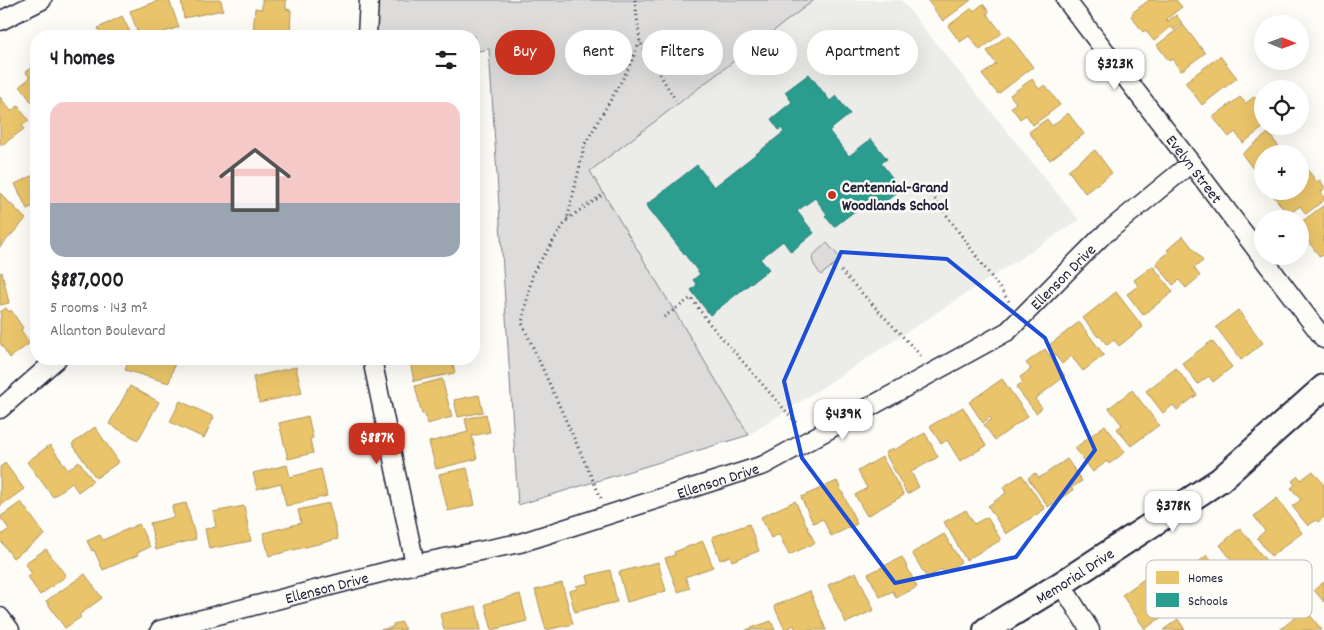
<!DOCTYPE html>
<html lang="en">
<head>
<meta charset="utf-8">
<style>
  body { margin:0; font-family:Dekko,sans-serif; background:#f2f2f2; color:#202124; height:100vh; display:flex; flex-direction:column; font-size:19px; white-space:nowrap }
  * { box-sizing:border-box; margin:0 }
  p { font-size:16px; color:#757577 }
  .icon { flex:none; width:28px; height:28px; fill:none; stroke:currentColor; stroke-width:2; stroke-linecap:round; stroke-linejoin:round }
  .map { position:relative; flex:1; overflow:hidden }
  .side { position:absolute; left:30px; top:30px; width:450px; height:335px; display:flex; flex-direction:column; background:#fff; border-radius:20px; box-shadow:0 5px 20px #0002 }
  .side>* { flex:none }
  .banner { position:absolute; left:495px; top:30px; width:475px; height:45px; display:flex; gap:10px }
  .needle { width:32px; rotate:91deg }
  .tools { position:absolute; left:1254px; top:15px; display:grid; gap:10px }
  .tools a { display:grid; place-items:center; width:55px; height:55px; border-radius:50%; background:#fff; box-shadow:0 5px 20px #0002; font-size:25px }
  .price { position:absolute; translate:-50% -42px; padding:0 11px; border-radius:10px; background:#fff; color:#222; font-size:16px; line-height:32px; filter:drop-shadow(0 1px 2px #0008) }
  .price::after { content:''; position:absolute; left:50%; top:30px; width:15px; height:11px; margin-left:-8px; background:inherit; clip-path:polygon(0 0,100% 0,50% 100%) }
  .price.on { background:#c8321e; color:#fff }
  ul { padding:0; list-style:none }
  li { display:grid; align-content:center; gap:10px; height:265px; padding:0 20px }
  li span { display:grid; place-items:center; height:155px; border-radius:15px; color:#555 }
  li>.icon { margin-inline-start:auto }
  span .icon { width:90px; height:90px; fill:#fffc; stroke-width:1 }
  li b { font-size:21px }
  h2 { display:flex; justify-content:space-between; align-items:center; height:60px; padding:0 20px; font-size:21px }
  .pill { padding:0 18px; border-radius:22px; background:#fff; box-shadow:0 5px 20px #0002; font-size:18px; line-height:45px }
  .pill.on { background:#c8321e; color:#fff }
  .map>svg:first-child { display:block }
  .built { fill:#ecece9 }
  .green { fill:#dddcdb; stroke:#807f8b }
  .homes { fill:#e9c46a; stroke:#ad935c }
  .schools { fill:#2a9d8f; stroke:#287876 }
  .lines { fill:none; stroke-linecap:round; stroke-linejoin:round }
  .minor-casing { stroke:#22223b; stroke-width:21 }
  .secondary-casing { stroke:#22223b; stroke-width:28 }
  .path { stroke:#22223b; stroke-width:3; stroke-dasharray:1 4; stroke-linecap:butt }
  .minor { stroke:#fdfcf7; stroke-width:18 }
  .secondary { stroke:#fdfcf7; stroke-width:24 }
  .marked { fill:none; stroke:#1d4ed8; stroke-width:4; stroke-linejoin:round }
  .poi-dot { fill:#c8321e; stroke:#fdfcf7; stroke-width:2 }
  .labels { text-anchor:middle; stroke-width:5; stroke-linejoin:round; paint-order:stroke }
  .street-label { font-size:16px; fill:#22223b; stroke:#fdfcf7 }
  .poi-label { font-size:16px; font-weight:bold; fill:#22223b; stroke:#fdfcf7; text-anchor:start }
  .key { fill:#fdfcf7; stroke:#bbbbbf; stroke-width:1 }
  .key-label { font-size:14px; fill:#22223b }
</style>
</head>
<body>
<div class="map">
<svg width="1324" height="630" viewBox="0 0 1324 630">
  <rect width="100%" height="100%" fill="#fdfcf7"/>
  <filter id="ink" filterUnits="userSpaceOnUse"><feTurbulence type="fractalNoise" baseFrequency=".02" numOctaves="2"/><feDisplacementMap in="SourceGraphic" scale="10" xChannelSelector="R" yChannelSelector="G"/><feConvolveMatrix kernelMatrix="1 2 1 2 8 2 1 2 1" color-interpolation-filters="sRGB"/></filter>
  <g filter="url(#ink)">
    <path class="built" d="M814,0h87l178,220 -330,215 -159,-264z"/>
    <g class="green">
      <path d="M372,0h442l-224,171 159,264 -231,70 -29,-456 -15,3v-16h-102z"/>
      <path d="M827,243l14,16 -20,16c-14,-19 -10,-18 6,-32z"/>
    </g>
    <g class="homes">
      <path d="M161,0h8l10,27 -26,9h-14l-9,-25z"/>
      <path d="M181,0h40l2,10 -39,8z"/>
      <path d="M262,0h24v9l5,1 -1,26 -37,-1 2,-27 7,1z"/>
      <path d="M929,0h42l-28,21 -15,-20z"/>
      <path d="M1149,0h27l6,7 -16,12 2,2 8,-6 6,8 -8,7 -3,-3 -17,14 -9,-11 -2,2 -12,-16 2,-2 -1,-1z"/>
      <path d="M983,4l6,8 -2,2 15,19 -22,17 -11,-14 -9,6 -12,-16 24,-18 2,3z"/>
      <path d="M122,16l10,20h-30l-4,-8z"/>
      <path d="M1183,25l22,28 -24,18 -9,-12 -3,2 -12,-16z"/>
      <path d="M1008,35l25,32 -35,27 -16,-19 14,-11 -9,-13z"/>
      <path d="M1220,56l17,22 -35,27 -17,-23z"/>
      <path d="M36,65v41l-1,1 -15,-21 10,-8 -4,-6z"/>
      <path d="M1032,79l7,10 6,-4 15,20 -27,20 -7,-10 -6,4 -9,-12 5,-4 -6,-8z"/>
      <path d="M1255,96l7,9v9l-5,4 5,8 2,1 -21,16 -8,-11 -6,5 -16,-20 27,-20 6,6z"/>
      <path d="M0,97l11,14 7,-5 11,15 -7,5 2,3 -22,16 -2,-2z"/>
      <path d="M1068,113l16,21 -34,26 -21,-28 18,-13 5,7z"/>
      <path d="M1268,133l17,21h-23v20l-6,-7 -3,2 -11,-15z"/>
      <path d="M1095,150l17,23 -27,20 -17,-23z"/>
      <path d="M1303,164l14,18 3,-2 4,6v3l-3,3 3,4v4l-18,14 -6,-8 -12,9 -18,-24h30v-25z"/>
      <path d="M36,174v31l-9,4 -12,-25z"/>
      <path d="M0,193l26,26 -26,28z"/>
      <path d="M1324,205v49l-4,3 -20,-27v-7z"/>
      <path d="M1183,236l20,25 -9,7 6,8 -14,12 -7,-8 -6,5 -17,-22 13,-11 -2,-2z"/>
      <path d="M1153,266l20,26 -30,23 -16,-21 11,-8 -4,-6z"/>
      <path d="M2,272l7,31 -9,2v-32z"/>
      <path d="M1116,292l27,35 -24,19 -5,-6 -7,5 -7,-9 -2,1 -15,-19z"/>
      <path d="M6,308l3,4 2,-2 12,18 -2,2 9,13 -20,15 -10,-15v-25l1,-1 -1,-5z"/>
      <path d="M1238,310l25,33 -22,17 -25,-33z"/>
      <path d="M1079,322l25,33 -21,16 -12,-15 -9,8 -14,-18z"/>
      <path d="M1212,341l20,26 -19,15 -4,-6 -11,8 -16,-21z"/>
      <path d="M1045,349l20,27 -30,23 7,9 -6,5 -20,-26 7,-5 -3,-5 11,-8 -5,-6z"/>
      <path d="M129,359h47l-7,24 -44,-13z"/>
      <path d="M415,359h37l3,14 -41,8 -4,-20 5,-1z"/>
      <path d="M296,367l6,26 -43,10 -6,-26z"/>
      <path d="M1176,368l21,27 -20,15 -4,-5 -10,8 -17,-22z"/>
      <path d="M442,379l10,38 -25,7 -2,-10h-3l-7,-28z"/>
      <path d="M1002,379l26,37 -33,24 -11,-15 8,-6 -2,-2 -7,6 -14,-21z"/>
      <path d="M130,386l29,16 -21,38 -29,-16z"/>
      <path d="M1132,390l27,35 -28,21 -14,-17 5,-4 -13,-17z"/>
      <path d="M479,395l4,17 -25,5 -4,-17z"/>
      <path d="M180,401l34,16 -10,21 -34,-16z"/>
      <path d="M963,407l23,39 -26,15 -13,-21 -6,4 -11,-18z"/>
      <path d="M486,414l4,18 -18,4 5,23 -41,10 -7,-27 39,-10 -3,-13z"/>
      <path d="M308,416l5,22 -3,1 3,14 -25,6 -9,-36z"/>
      <path d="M1105,425l20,27 -16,12 -2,-3 -14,11 -18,-24z"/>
      <path d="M95,427l24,35 -23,16 -24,-34z"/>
      <path d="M925,433l13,24 -27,15 8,15 -12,7 -22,-41 8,-5 1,2z"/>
      <path d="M50,445l18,25 11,-9 14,20 -15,11 -6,-9 -19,14 -26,-35z"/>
      <path d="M882,457l22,38 -37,21 -12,-21 12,-7 -9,-17z"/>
      <path d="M1067,459l15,22 -11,7 2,2 -25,17 -20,-29 7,-5 4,5z"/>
      <path d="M5,463l19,26 -24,17v-39z"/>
      <path d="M287,465l3,12 31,-8 6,27 -41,10 -5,-23 -24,6 -4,-16z"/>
      <path d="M467,468l8,37 -27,6 -9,-37z"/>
      <path d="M1313,471l11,14v32l-6,5 -2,-2 -8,6 -16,-20 9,-6 -10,-12 4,-3 -3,-4 6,-5 3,4z"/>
      <path d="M1022,475l23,34 -39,25 -18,-28 18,-13 -3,-6z"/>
      <path d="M837,481l20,43 -26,12 -8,-17 -10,4 -12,-26z"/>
      <path d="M1277,498l25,35 -31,23 -14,-18 8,-7 -11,-15z"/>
      <path d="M795,501l20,42 -26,12 -10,-21 -8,4 -10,-21z"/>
      <path d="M21,502l24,33 -32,23 -13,-18v-4l9,-7 -9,-12z"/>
      <path d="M186,503l10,36 -40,11 -6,-27 24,-6 -2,-11z"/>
      <path d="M329,503l9,36 -69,17 -6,-23 38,-10 -3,-13z"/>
      <path d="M244,506l7,35 -42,8 -4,-20 11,-2 -3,-15z"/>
      <path d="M966,510l8,14 13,-7 14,23 -35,20 -22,-38z"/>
      <path d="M139,524l11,23 -13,6 1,2 -35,15 -9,-20 -2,1 -5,-10 13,-6 3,5z"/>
      <path d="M749,524l10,27 -27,10 -2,-5 -10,4 -8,-23z"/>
      <path d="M1240,528l27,34 -21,17 -2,-4 -9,7 -13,-16 9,-7 -11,-14z"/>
      <path d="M944,534l17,28 -17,11 -2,-4 -15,9 -15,-25z"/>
      <path d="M703,541l10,26 -28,10 5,11 -12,4 -13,-34 10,-3 -1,-3z"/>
      <path d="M46,549l20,27 -26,19 -12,-18 4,-3 -7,-11z"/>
      <path d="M1207,555l20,27 -29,22 -15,-21 10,-7 -4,-6z"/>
      <path d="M902,557l15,30 -21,11 -3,-7 -13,6 -12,-23z"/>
      <path d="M658,562l8,29 -39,11 -8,-30z"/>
      <path d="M610,570l7,32 -42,10 -6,-21 8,-2 -1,-3 13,-3 -2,-7z"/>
      <path d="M856,572l18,38 -28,13 -18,-38z"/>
      <path d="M85,574l17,24 -23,17 2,2 -16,11 -19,-27z"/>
      <path d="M1147,577l23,34 -25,18 -23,-34z"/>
      <path d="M1324,582v20l-10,-12z"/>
      <path d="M562,583l11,41 -27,6 -11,-40z"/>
      <path d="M810,591l16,39h-30l-2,-5 -9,5 -11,-24z"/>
      <path d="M520,594l7,27 -35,9 -7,-26z"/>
      <path d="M476,606l5,24h-37l-4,-16z"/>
      <path d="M1305,609l17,21h-42z"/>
      <path d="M1178,619l7,11h-22z"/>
      <path d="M771,621l4,9h-29z"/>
      <path d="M402,622l3,8h-25l13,-3v-3z"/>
    </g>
    <path class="schools" d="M809,74l21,27 6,-5 14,18 -21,17 20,25 22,-17 16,20 -6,4 20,26 -25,20 -7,-9 -35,27 -9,-11 2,-2 -12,-16 -18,13 17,22 -23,19 -8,-11 -23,18 9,10 -59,46 -19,-25 6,-5 -4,-5 7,-6 -54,-69 51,-40 17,22 70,-55 -3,-4 -2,2 -8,-11 21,-17 -7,-10z"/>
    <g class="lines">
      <defs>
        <g id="minor">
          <path id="s1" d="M1066,0l125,163 133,176"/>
          <path d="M0,21l42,-21"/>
          <path d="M367,36l2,-36"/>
          <path d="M372,359l43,205"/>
          <path d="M0,409l57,-50"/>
          <path d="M1061,584l29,46"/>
          <path d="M0,617l10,13"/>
          <path id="s2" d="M160,630l255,-66 105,-21 244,-78 244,-134 92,-93 91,-75"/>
        </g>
        <g id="secondary">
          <path id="s3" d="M986,630l75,-46 159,-104 104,-93"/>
        </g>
      </defs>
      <use href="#minor" class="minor-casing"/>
      <use href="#secondary" class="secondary-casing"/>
      <g class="path">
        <path d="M635,0l5,42 38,62"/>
        <path d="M932,195l79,109"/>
        <path d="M567,219l37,-25"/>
        <path d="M841,271l82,87"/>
        <path d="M664,317l27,-19 18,25 89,102"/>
        <path d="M601,498l-79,-175 11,-51 34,-52 18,-76 41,-71 14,-31"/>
      </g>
      <use href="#minor" class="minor"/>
      <use href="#secondary" class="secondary"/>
    </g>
  </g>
  <path class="marked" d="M841,252l106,7 98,79 50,112 -79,107 -121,26 -93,-125 -18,-77z"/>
  <circle class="poi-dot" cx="832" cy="195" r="5"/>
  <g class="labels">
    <g class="street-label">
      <text dy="6" stroke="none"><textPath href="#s1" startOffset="212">Evelyn Street</textPath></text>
      <text dy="6" stroke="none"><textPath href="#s2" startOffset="982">Ellenson Drive</textPath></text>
      <text dy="6" stroke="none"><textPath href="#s2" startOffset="578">Ellenson Drive</textPath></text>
      <text dy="6" stroke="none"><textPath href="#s3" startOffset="104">Memorial Drive</textPath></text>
      <text dy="6" stroke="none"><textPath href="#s2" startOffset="172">Ellenson Drive</textPath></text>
    </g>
    <g class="poi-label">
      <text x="842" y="192">Centennial-Grand<tspan x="842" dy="18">Woodlands School</tspan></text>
    </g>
  </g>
  <rect x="1146" y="560" width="166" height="58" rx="8" class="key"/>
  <rect x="1156" y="571" width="23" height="13" fill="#e9c46a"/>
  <rect x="1156" y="593" width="23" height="14" fill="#2a9d8f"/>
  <g class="key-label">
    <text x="1188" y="582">Homes</text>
    <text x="1188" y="605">Schools</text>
  </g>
</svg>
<div class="tools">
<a><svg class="needle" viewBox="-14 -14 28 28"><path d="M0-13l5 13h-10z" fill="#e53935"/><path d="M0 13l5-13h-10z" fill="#757577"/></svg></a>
<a><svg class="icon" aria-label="locate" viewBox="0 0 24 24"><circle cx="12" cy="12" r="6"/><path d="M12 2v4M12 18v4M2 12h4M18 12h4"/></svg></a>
<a>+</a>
<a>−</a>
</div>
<b class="price" style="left:1115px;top:91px">$323K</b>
<b class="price" style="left:843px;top:441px">$439K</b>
<b class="price on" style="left:377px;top:465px">$887K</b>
<b class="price" style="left:1173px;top:533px">$378K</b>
<div class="banner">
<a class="pill on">Buy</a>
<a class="pill">Rent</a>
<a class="pill">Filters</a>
<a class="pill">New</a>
<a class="pill">Apartment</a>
</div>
<section class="side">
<h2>4 homes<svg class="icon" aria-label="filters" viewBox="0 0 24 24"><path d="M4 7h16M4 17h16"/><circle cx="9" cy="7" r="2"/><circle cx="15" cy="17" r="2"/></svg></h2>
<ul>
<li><span style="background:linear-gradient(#f6c9c9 65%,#9aa5b1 0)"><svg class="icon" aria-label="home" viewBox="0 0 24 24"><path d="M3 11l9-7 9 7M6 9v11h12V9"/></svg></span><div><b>$887,000</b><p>5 rooms · 143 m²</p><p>Allanton Boulevard</p></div></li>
</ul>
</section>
</div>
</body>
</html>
